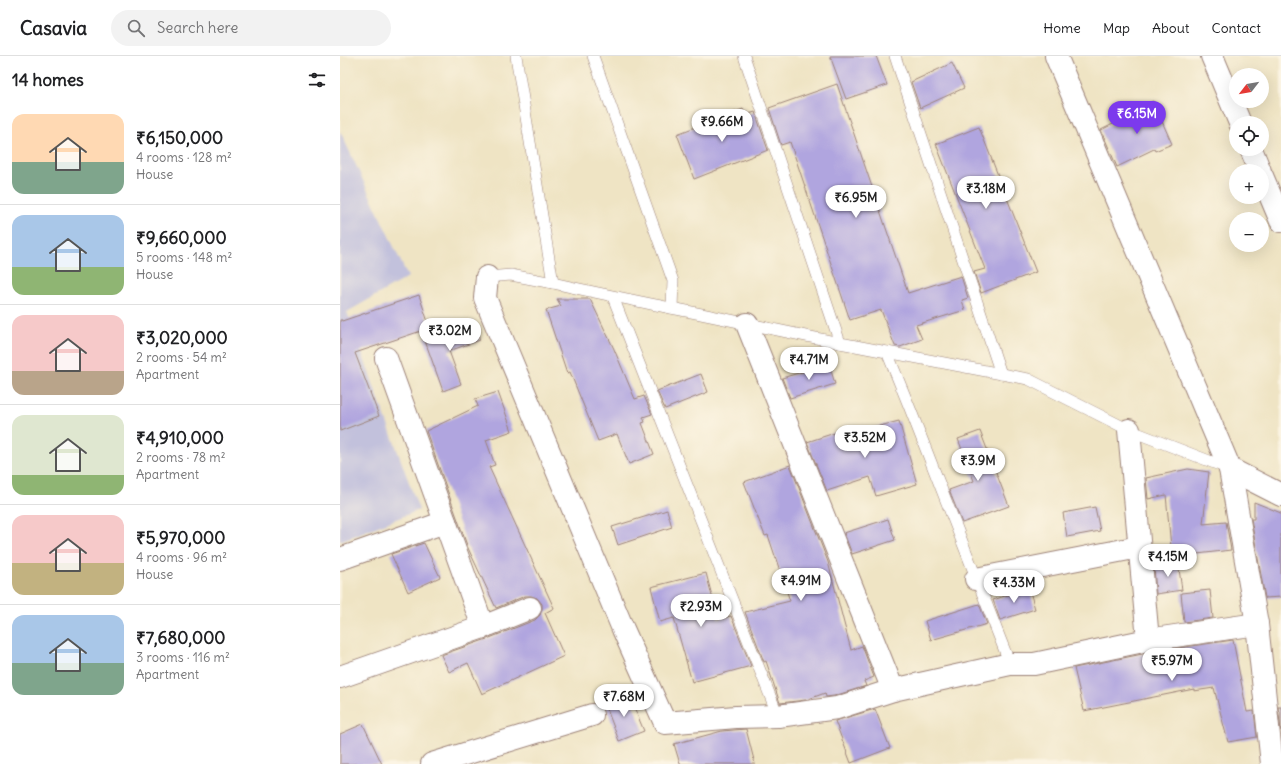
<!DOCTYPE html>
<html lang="en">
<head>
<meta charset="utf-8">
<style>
  body { margin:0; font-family:Delius,sans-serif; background:#f2f2f2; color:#202124; height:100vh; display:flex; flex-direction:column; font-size:15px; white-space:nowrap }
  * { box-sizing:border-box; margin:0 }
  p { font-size:13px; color:#757577 }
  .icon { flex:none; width:22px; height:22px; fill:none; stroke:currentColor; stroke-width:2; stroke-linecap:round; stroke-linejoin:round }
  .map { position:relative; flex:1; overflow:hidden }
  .sheet { display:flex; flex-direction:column; background:#fff; width:340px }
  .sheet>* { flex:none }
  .needle { width:26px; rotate:239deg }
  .controls { position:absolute; left:889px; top:12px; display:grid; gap:8px }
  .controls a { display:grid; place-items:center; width:40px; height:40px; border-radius:50%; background:#fff; box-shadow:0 4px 16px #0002; font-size:20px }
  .price { position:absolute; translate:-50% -34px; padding:0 9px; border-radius:14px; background:#fff; color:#222; font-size:13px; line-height:26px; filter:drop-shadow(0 1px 2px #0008) }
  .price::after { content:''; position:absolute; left:50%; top:24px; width:12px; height:9px; margin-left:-6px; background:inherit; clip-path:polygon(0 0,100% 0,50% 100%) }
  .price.on { background:#7c3aed; color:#fff }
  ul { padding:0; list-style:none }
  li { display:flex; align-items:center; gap:12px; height:100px; padding:0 12px }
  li+li { border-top:1px solid #e0e0e0 }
  li span { display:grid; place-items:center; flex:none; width:112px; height:80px; border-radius:12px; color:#555 }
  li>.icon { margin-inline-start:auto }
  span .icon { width:48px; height:48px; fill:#fffc; stroke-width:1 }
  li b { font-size:17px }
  h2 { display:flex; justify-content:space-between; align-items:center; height:48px; padding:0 12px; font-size:17px }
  header { display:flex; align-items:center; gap:24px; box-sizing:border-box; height:56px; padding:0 20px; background:#fff; border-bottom:1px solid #e0e0e0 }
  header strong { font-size:19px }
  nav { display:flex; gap:22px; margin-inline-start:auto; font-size:14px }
  .search { width:280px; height:36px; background:#f2f2f2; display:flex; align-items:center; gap:10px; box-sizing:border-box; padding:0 14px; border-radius:22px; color:#757577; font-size:15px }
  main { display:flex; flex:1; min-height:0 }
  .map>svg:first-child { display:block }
  .industrial { fill:#c2c1dc }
  .building { fill:#b0a5df }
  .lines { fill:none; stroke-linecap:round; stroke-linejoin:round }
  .service-casing { stroke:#9c8278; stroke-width:12 }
  .minor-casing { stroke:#9c8278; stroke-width:24 }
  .service { stroke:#fff; stroke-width:11 }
  .minor { stroke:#fff; stroke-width:22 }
</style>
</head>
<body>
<header>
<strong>Casavia</strong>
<div class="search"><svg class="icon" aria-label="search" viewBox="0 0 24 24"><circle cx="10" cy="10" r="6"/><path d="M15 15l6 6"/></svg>Search here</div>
<nav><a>Home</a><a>Map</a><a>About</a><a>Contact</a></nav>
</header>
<main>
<section class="sheet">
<h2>14 homes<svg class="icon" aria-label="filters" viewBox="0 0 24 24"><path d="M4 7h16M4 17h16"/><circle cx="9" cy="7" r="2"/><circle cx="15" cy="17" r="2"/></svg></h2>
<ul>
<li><span style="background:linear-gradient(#ffd9b3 60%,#7fa58c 0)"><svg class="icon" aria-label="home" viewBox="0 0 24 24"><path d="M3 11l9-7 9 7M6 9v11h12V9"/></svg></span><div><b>₹6,150,000</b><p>4 rooms · 128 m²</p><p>House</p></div></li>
<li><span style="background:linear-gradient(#a9c7e8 65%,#8fb573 0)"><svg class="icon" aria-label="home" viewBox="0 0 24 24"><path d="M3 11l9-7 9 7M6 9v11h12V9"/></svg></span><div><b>₹9,660,000</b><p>5 rooms · 148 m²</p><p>House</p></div></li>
<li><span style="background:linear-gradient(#f6c9c9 70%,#b9a48a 0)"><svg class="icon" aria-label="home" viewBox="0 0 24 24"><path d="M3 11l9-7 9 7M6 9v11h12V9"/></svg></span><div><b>₹3,020,000</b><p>2 rooms · 54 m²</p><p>Apartment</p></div></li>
<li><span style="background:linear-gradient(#dfe7d0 75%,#8fb573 0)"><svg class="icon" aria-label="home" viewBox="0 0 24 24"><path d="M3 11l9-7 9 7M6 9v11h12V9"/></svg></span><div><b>₹4,910,000</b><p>2 rooms · 78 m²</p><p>Apartment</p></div></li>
<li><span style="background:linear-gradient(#f6c9c9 60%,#c2b280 0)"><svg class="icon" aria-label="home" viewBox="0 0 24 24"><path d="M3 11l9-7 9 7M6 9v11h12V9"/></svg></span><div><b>₹5,970,000</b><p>4 rooms · 96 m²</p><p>House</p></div></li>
<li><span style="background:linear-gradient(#a9c7e8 60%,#7fa58c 0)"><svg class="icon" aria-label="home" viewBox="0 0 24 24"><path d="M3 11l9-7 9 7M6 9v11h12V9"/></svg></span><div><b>₹7,680,000</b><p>3 rooms · 116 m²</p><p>Apartment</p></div></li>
</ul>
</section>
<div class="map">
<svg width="941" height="708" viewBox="0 0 941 708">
  <rect width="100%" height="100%" fill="#fcf5e5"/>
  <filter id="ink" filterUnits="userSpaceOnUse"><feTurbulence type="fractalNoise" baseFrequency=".025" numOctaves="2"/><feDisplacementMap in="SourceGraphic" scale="8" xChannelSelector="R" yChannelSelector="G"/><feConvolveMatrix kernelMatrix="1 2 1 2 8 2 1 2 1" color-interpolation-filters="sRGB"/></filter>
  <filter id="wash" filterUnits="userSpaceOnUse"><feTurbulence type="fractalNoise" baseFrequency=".012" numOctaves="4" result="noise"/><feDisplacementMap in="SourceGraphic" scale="16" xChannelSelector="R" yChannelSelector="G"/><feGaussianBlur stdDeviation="0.9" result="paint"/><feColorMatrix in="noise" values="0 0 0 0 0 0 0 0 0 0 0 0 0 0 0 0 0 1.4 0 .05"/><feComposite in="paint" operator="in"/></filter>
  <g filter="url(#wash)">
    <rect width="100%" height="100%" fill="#efe4c4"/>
    <path class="industrial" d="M0,75l68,146 -61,35 72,198 -79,31z"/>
    <g id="blocks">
      <g class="building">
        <path d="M490,0h46l11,29 -41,14z"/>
        <path d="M612,7l12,25 -44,20 -9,-26z"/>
        <path d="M497,28l71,209 53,-17 7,22 -6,2 3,10 -49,15 6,14 -22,8 -5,-1 -14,-36 -31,10 -60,-178 -9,3 -12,-37z"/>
        <path d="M813,45l19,43 -17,7 -1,-2 -37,18 -16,-37 36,-18 -1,-3z"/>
        <path d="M403,53l3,6 9,-3 13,38 -74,29 -17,-45z"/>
        <path d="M639,71l57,145 -55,21 -7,-21 11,-3 -49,-125z"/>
        <path d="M79,239l11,33 -75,25 24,63 -39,15v-111h2v1z"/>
        <path d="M217,243h33l24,50 21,50 9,-3 8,18 -9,3 2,5 -3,1 12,31 -25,10 -12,-30 -19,7 -28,-69 -3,1 -21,-63 15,-4z"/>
        <path d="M133,265l7,19 -31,11 12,33 -18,7 -19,-53z"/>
        <path d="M489,308l6,20 -45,14 -8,-20z"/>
        <path d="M361,318l7,18 -43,17 -8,-18z"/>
        <path d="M158,336l14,39 -26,9 9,25 -6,2 65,141 -9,5 19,43 -82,38 -14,-31 -19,9 -8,-17 46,-16 48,-19 5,-5 2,-6v-5l-5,-6 -6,-2h-6l-29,12 -28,-60 -42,-117 52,-25 -3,-7z"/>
        <path d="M559,365l18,63 -41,12 -6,-19 -43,14 -20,-49 43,-14 2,5z"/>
        <path d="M640,375l29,75 -47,17 -13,-33 25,-9 -16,-42z"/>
        <path d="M450,409l38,97 23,88 11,-4 12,31 -10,4 2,5 -32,10 -8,1 -1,-4 -19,7 -26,3 -14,-42 -2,1 -19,-50 45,-11 -22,-66 -3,1 -21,-54z"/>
        <path d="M848,413l21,3 -6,52 23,-2 5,28 -59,7 -6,-62 -18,4 -2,-21z"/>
        <path d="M914,446l27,11v84l-16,1 -14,-79h3z"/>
        <path d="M755,451l5,24 -33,6 -4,-24z"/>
        <path d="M327,454l5,17 -54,18 -6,-18z"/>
        <path d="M548,463l7,21 -43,14 -8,-21z"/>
        <path d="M84,487l16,34 -32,15 -17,-38z"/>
        <path d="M838,506l4,28 -26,4 -2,-28z"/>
        <path d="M366,517l12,46 13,-3 20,50 -59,16 -18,-64 -14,4 -9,-35z"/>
        <path d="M689,532l6,21 -35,11 -7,-20z"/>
        <path d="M870,534l3,28 -29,4 -3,-29z"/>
        <path d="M639,548l8,20 -56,16 -6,-19z"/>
        <path d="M893,584l14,72 7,-1 3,26 -29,5 -14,-54 -20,3v-2l-110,22 -10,-43 83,-17z"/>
        <path d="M289,639l15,36 -25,10 -14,-37z"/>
        <path d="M938,651h3v24z"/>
        <path d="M535,653l15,39 -39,15 -16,-42z"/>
        <path d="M23,668l19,40h-42v-30z"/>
        <path d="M406,673l9,35h-75l-6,-20 48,-13z"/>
      </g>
    </g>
  </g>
  <g filter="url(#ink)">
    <use href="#blocks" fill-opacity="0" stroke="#9c8278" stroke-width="1"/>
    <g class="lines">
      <defs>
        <g id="service">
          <path d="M176,0l37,227c39,9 79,17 118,25 57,11 113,24 169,35"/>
          <path d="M253,0l80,225 -1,27"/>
          <path d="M404,0l96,287 188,36 101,51 101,39"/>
          <path d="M555,0l106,318"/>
          <path d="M147,221l24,-2 42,8"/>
          <path d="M273,241l165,419"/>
          <path d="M547,296l22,54 101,258"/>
        </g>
        <g id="minor">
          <path d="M716,0l174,413 51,26"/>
          <path d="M872,0l28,67"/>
          <path d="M911,93l9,22"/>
          <path d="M922,120l19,45"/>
          <path d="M147,221l-2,21 138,331 42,94 71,-6 42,-1 59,-8 56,-18 117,-26h24l114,-24 109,-16"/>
          <path d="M407,268l146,366"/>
          <path d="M789,374l19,210"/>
          <path d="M890,413l27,155 15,140"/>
          <path d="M0,503l105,-37"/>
          <path d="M636,523l163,-32"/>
          <path d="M143,571l47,-19"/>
          <path d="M0,621l143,-50 -97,-269"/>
          <path d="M92,708l160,-49"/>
        </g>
      </defs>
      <use href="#service" class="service-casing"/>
      <use href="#minor" class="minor-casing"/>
      <use href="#service" class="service"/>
      <use href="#minor" class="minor"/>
    </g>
  </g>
</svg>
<div class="controls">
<a><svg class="needle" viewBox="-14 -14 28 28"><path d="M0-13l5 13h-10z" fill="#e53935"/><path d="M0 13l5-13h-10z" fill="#757577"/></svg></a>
<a><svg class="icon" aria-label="locate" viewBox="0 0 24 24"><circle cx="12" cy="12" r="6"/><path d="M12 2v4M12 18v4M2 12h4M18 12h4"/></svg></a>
<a>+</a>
<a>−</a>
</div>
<b class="price on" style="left:797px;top:79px">₹6.15M</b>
<b class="price" style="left:382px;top:87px">₹9.66M</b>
<b class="price" style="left:646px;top:154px">₹3.18M</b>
<b class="price" style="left:516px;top:163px">₹6.95M</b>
<b class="price" style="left:110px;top:296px">₹3.02M</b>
<b class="price" style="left:469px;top:325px">₹4.71M</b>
<b class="price" style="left:525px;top:403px">₹3.52M</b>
<b class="price" style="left:638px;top:426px">₹3.9M</b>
<b class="price" style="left:828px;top:522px">₹4.15M</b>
<b class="price" style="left:461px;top:546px">₹4.91M</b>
<b class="price" style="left:674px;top:548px">₹4.33M</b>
<b class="price" style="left:361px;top:572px">₹2.93M</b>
<b class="price" style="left:832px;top:626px">₹5.97M</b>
<b class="price" style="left:284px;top:662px">₹7.68M</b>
</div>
</main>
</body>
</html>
